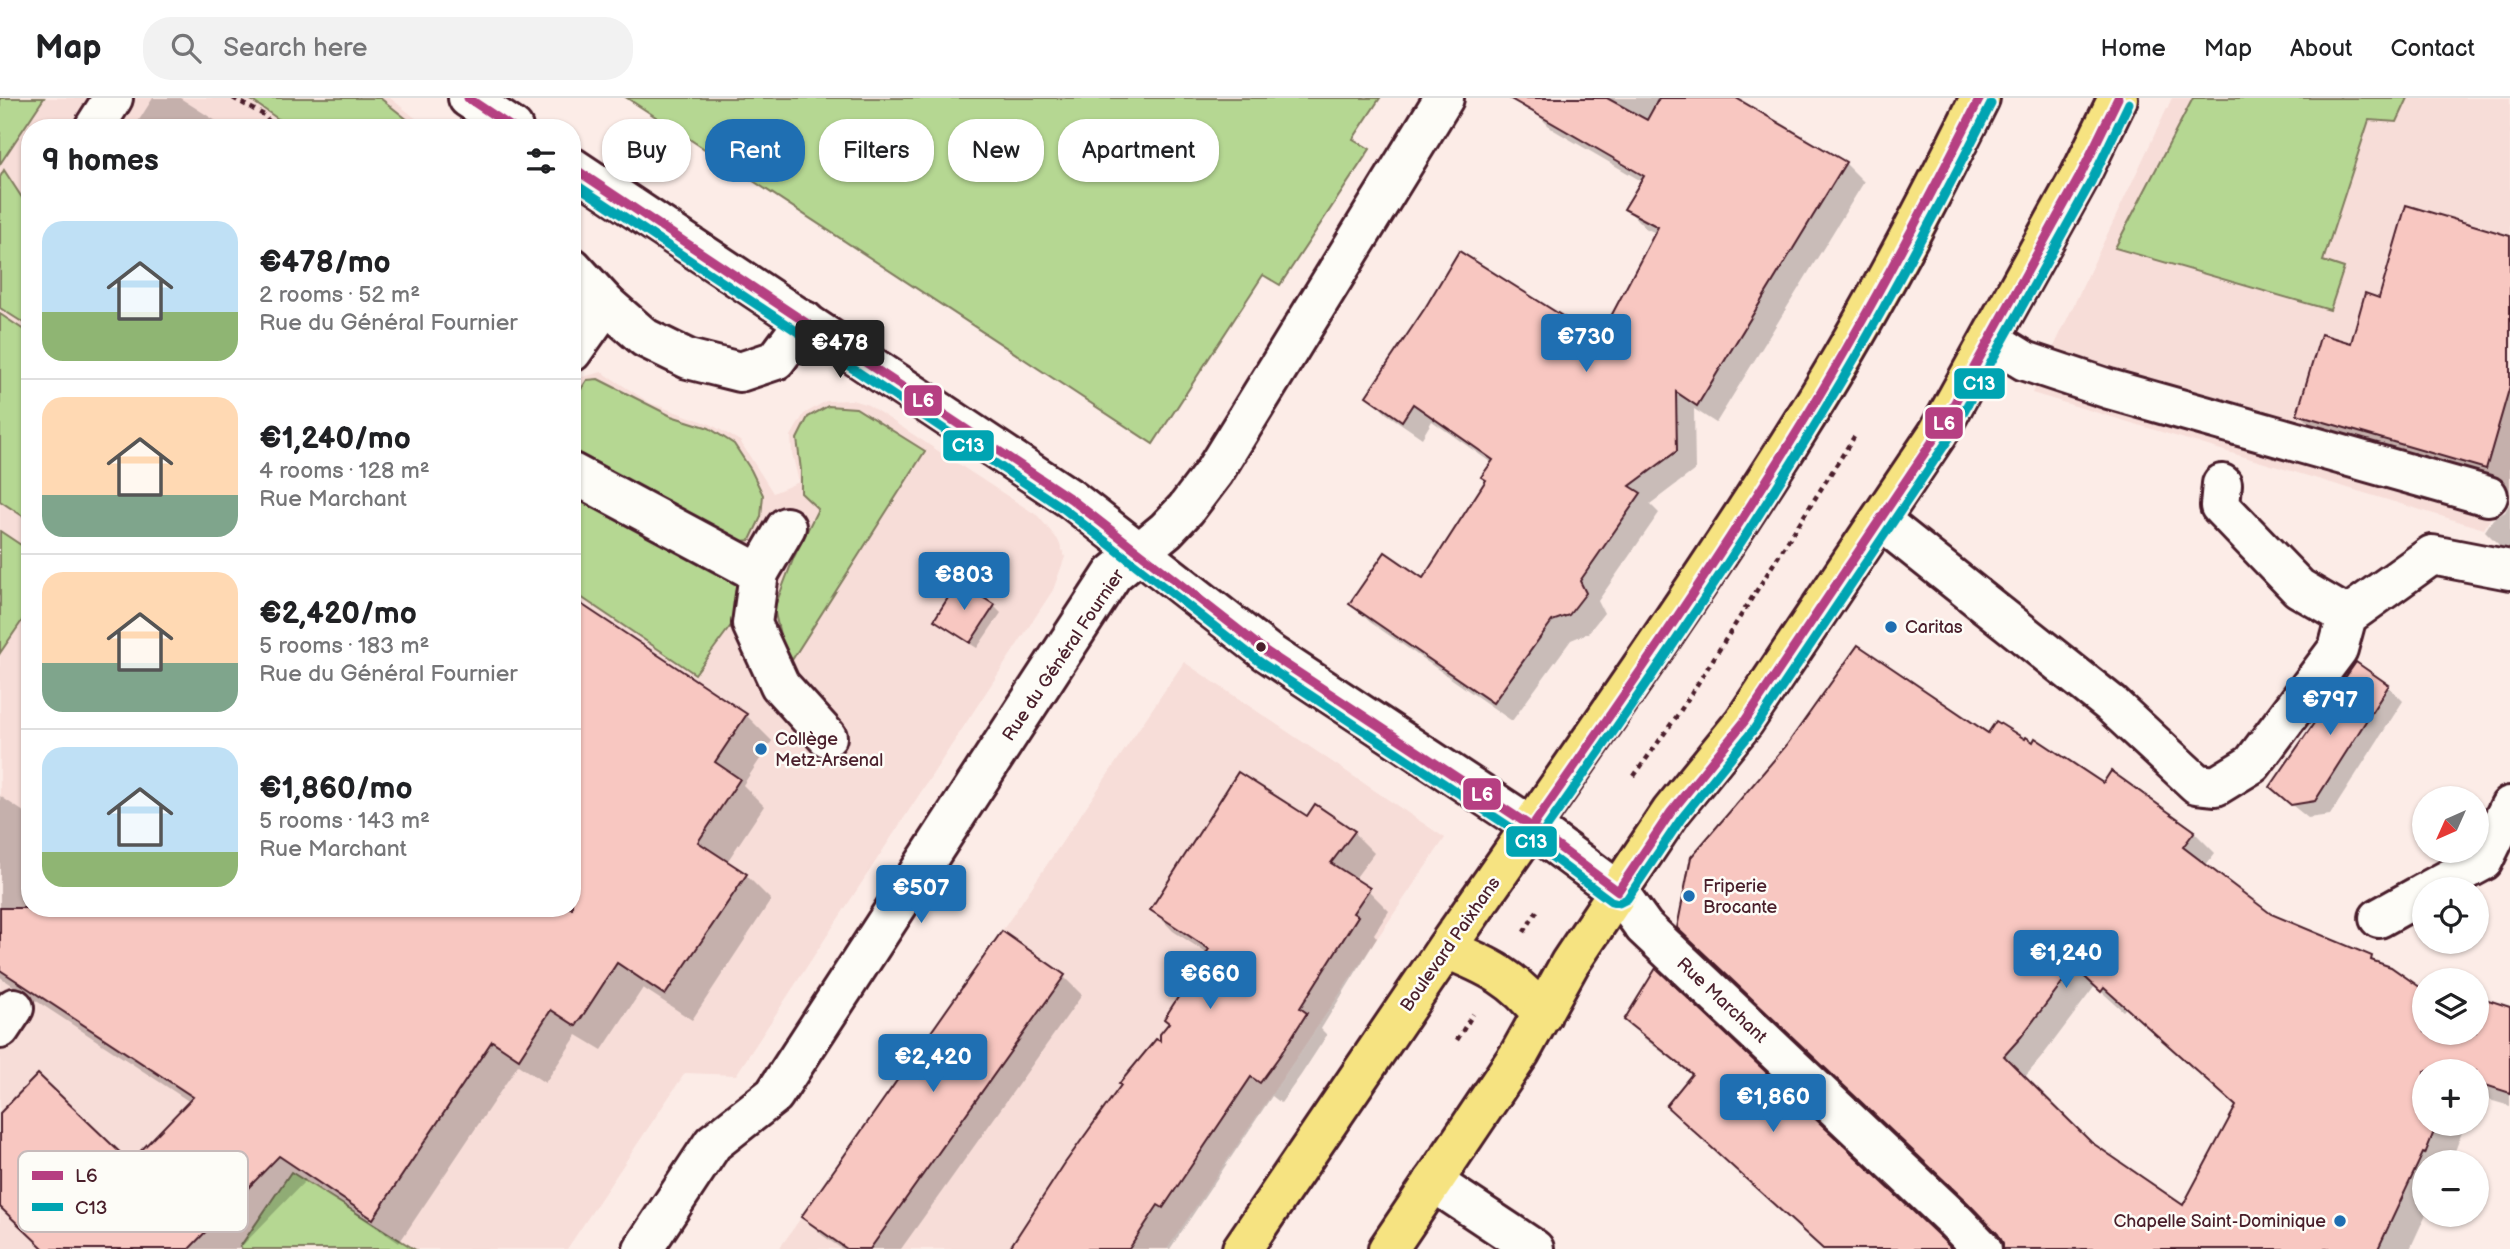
<!DOCTYPE html>
<html lang="en">
<head>
<meta charset="utf-8">
<style>
  body { margin:0; font-family:"Balsamiq Sans",sans-serif; background:#f2f2f2; color:#202124; height:100vh; display:flex; flex-direction:column; font-size:26px; white-space:nowrap }
  * { box-sizing:border-box; margin:0 }
  p { font-size:23px; color:#757577 }
  .icon { flex:none; width:38px; height:38px; fill:none; stroke:currentColor; stroke-width:2; stroke-linecap:round; stroke-linejoin:round }
  .map { position:relative; flex:1; overflow:hidden }
  .details { position:absolute; left:21px; top:21px; width:560px; height:798px; display:flex; flex-direction:column; background:#fff; border-radius:28px; box-shadow:0 2px 5px #0004 }
  .details>* { flex:none }
  .hud { position:absolute; left:602px; top:21px; width:665px; height:63px; display:flex; gap:14px }
  .needle { width:46px; rotate:225deg }
  .fabs { position:absolute; left:2412px; top:688px; display:grid; gap:14px }
  .fabs a { display:grid; place-items:center; width:77px; height:77px; border-radius:50%; background:#fff; box-shadow:0 2px 5px #0004; font-size:35px }
  .price { position:absolute; translate:-50% -60px; padding:0 16px; border-radius:7px; background:#1f6fb2; color:#fff; font-size:23px; line-height:46px; filter:drop-shadow(0 2px 4px #0008) }
  .price::after { content:''; position:absolute; left:50%; top:42px; width:21px; height:16px; margin-left:-10px; background:inherit; clip-path:polygon(0 0,100% 0,50% 100%) }
  .price.selected { background:#222; color:#fff }
  ul { padding:0; list-style:none }
  li { display:flex; align-items:center; gap:21px; height:175px; padding:0 21px }
  li+li { border-top:2px solid #e0e0e0 }
  li span { display:grid; place-items:center; flex:none; width:196px; height:140px; border-radius:21px; color:#555 }
  li>.icon { margin-inline-start:auto }
  span .icon { width:84px; height:84px; fill:#fffc; stroke-width:1 }
  li b { font-size:30px }
  h2 { display:flex; justify-content:space-between; align-items:center; height:84px; padding:0 21px; font-size:30px }
  .pill { padding:0 24px; border-radius:28px; background:#fff; box-shadow:0 2px 5px #0004; font-size:24px; line-height:63px }
  .pill.selected { background:#1f6fb2; color:#fff }
  header { display:flex; align-items:center; gap:42px; box-sizing:border-box; height:98px; padding:0 35px; background:#fff; border-bottom:2px solid #e0e0e0 }
  header strong { font-size:33px }
  nav { display:flex; gap:38px; margin-inline-start:auto; font-size:24px }
  .search { width:490px; height:63px; background:#f2f2f2; display:flex; align-items:center; gap:18px; box-sizing:border-box; padding:0 24px; border-radius:28px; color:#757577; font-size:26px }
  .map>svg:first-child { display:block }
  .built { fill:#f7ddd8 }
  .green { fill:#b5d792; stroke:#807b5e; stroke-width:2 }
  .shadow { fill:#0003; fill-rule:evenodd }
  .building { fill:#f8c7c1; stroke:#4a1f2b; stroke-width:2; fill-rule:evenodd }
  .lines { fill:none; stroke-linecap:round; stroke-linejoin:round }
  .minor-casing { stroke:#4a1f2b; stroke-width:44 }
  .major-casing { stroke:#4a1f2b; stroke-width:44 }
  .path { stroke:#4a1f2b; stroke-width:4.5; stroke-dasharray:5 5; stroke-linecap:butt }
  .minor { stroke:#fdfcf7; stroke-width:38 }
  .major { stroke:#f6e381; stroke-width:38 }
  .bus-1-casing { stroke:#fdfcf7; stroke-width:14 }
  .bus-2-casing { stroke:#fdfcf7; stroke-width:14 }
  .bus-1 { stroke:#b63f82; stroke-width:9 }
  .bus-2 { stroke:#00a4b2; stroke-width:9 }
  .poi-dot { fill:#1f6fb2; stroke:#fdfcf7; stroke-width:2.5 }
  .bus-dot { fill:#4a1f2b; stroke:#fdfcf7; stroke-width:2.5 }
  .labels { text-anchor:middle; stroke-width:5; stroke-linejoin:round; paint-order:stroke }
  .poi-label { font-size:18px; fill:#4a1f2b; stroke:#fdfcf7; text-anchor:start }
  .street-label { font-size:18px; fill:#4a1f2b; stroke:#fdfcf7 }
  .key { fill:#fdfcf7; stroke:#c7baba; stroke-width:2 }
  .key-label { font-size:19px; fill:#4a1f2b }
  .line-badge { stroke:#fdfcf7; stroke-width:2.5 }
  .badge-label { font-size:19px; text-anchor:middle; font-weight:bold; fill:#fff }
</style>
</head>
<body>
<header>
<strong>Map</strong>
<div class="search"><svg class="icon" aria-label="search" viewBox="0 0 24 24"><circle cx="10" cy="10" r="6"/><path d="M15 15l6 6"/></svg>Search here</div>
<nav><a>Home</a><a>Map</a><a>About</a><a>Contact</a></nav>
</header>
<div class="map">
<svg width="2510" height="1151" viewBox="0 0 2510 1151">
  <rect width="100%" height="100%" fill="#fcece7"/>
  <filter id="ink" filterUnits="userSpaceOnUse"><feTurbulence type="fractalNoise" baseFrequency=".0143" numOctaves="2"/><feDisplacementMap in="SourceGraphic" scale="14" xChannelSelector="R" yChannelSelector="G"/><feConvolveMatrix kernelMatrix="1 2 1 2 8 2 1 2 1" color-interpolation-filters="sRGB"/></filter>
  <g filter="url(#ink)">
    <g class="built">
      <path d="M0,0h390l38,30h-398v780h542v-515l10,-16 20,-5 48,31 60,21 30,17 33,52 26,-11 -7,-29 -1,-17 13,-22 22,-13 26,-1 16,5 170,111 20,24 7,17 -12,33 -317,485 -51,-2 -118,176h-567z"/>
      <path d="M2172,0h338v388l-26,43 -452,-136z"/>
      <path d="M1184,564l261,176 -278,411h-388l223,-318z"/>
    </g>
    <g class="green">
      <path d="M0,0h44l-44,66z"/>
      <path d="M248,0h132l38,30h-135l-2,-7z"/>
      <path d="M627,0h753l-27,41 17,10 -90,136 -17,-10 -110,169z"/>
      <path d="M2193,0h215l-11,24 -28,-2 -46,141 21,7 -14,42 -215,-62z"/>
      <path d="M4,72l26,40v117l-30,-19v-131z"/>
      <path d="M0,216l30,20v187l-30,-20z"/>
      <path d="M598,281l73,37 38,12 25,16 17,26 12,25 -2,22 -11,23 -23,3 -155,-82v-58l15,-23z"/>
      <path d="M828,308l28,2 69,43 -133,209 -11,-21 -7,-30 20,-52 24,-48 -17,-16v-23l-4,-31 11,-22z"/>
      <path d="M572,390l160,86 8,18 -2,24 -43,58 -123,-83z"/>
      <path d="M0,433l30,20v58l-30,44z"/>
      <path d="M291,1074l123,77h-172l-2,-2z"/>
    </g>
    <g class="shadow">
      <path d="M153,0h27l47,30h-93z"/>
      <path d="M1540,0h193l112,65 19,19 -148,241 -22,-14 1,61 -45,34 9,9 -61,88 6,12 -16,20 -17,7 -59,81 -142,-99 -19,-18 72,-24 65,-99 5,-17 -61,-43 -10,17 -35,-24 -19,-18 231,-55 57,-108 -11,-5 -18,-19 16,-27 -91,-53 -19,-19z"/>
      <path d="M2510,140v254l-187,-55 -24,-24 53,-68 29,-45z"/>
      <path d="M2510,405v53l-25,-25 8,-12 12,-7z"/>
      <path d="M959,486l35,22 7,7 -24,35 -34,-21 -7,-7z"/>
      <path d="M2388,588l15,15 -73,114 -22,3 -21,-17z"/>
      <path d="M746,617l26,26 -29,44 21,21 -37,56 19,13 25,25 -79,120 -49,-32 -41,62 -25,-15 -32,48 -27,-18 -119,178 -93,-63 -67,69h-194l-45,-43v-91l130,50 60,-63 -190,-125v-181l30,20v92h542z"/>
      <path d="M1988,637l115,50 9,-11 82,58 21,21 -10,13 65,49 101,43 8,7 45,67h52l34,-24v98l-34,-10v-25h-52v53h41l-14,38h-27v52h2l-16,35h-373l-100,-103zM2095,888l28,25 3,-3 112,100 -55,100 -93,-64 -66,-66 17,-20z"/>
      <path d="M1307,721l46,13 21,21 -20,27 14,10 21,21 -15,23 3,4 -56,91 6,6 -26,40 -20,28 -9,-7 -102,153h-161l153,-204 9,-21 37,-70 -35,-23 -20,-21z"/>
      <path d="M1063,878l19,19 -181,254h-59l-20,-14 -18,-18z"/>
      <path d="M1626,922l234,144 -167,-88 -48,-37z"/>
    </g>
    <g class="building">
      <path d="M1509,0h98l40,22 12,-22h77l110,64 -149,244 -21,-14 1,59 -47,35 11,7 -61,88 6,12 -17,22 -17,6 -59,82 -144,-99 36,-52 38,26 63,-98 -5,-3 12,-17 -80,-56 -11,17 -36,-25 59,-88 34,-57 140,88 59,-112 -34,-18 20,-33z"/>
      <path d="M2406,107l104,31v150l-24,83 -189,-55 24,-80 30,9 14,-50 14,5z"/>
      <path d="M958,484l37,23 -25,38 -36,-23z"/>
      <path d="M572,500l175,116 -32,48 25,17 -42,63 49,32 -82,121 -48,-32 -41,63 -25,-16 -32,49 -27,-18 -119,178 -94,-63 -90,93h-145l-44,-42v-94l38,-39 92,88 63,-65 -193,-127v-62h572z"/>
      <path d="M1858,547l130,88 8,-12 29,18 1,-2 7,5 2,-4 68,45 8,-12 84,60 -12,16 88,67 101,42 -1,4 20,7 33,23v42h52v-36l34,11v86l-34,-11v-11h-52v53h13l-12,30 -2,-1 -45,96h-375v-6l-5,-9 -30,-31 -291,-275 14,-71 95,-111zM2074,869l27,25 3,-4 132,118 -53,99 -92,-63 -87,-86 17,-19z"/>
      <path d="M2356,564l33,23 -74,116 -24,4 -21,-18z"/>
      <path d="M1238,674l69,44 8,-12 40,27 -24,32 39,25 -17,25 5,3 -58,92 7,5 -26,41 -21,29 -9,-6 -88,131 -5,-3 -29,44h-120l56,-86 56,-78 -2,-1 37,-45 4,2v-7l9,-11 -5,-4 45,-70 -59,-39z"/>
      <path d="M1002,833l63,44 -195,274h-23l-46,-32z"/>
      <path d="M1656,870l281,266 15,15h-129l-157,-143 26,-32 -68,-54z"/>
    </g>
    <g class="lines">
      <defs>
        <g id="minor">
          <path d="M468,0l45,30"/>
          <path d="M94,30l19,-30"/>
          <path d="M572,69l499,332 196,153 265,175 86,64 26,36 308,291 30,31"/>
          <path d="M572,169l34,37 39,34 43,21 52,13 36,-12 29,-39"/>
          <path d="M1991,242l34,21 84,28 379,107"/>
          <path d="M572,254l34,-48"/>
          <path d="M572,375l187,100"/>
          <path d="M2222,386l-2,22 79,82 48,28"/>
          <path d="M1881,423l230,183 86,80 19,2 36,-22 86,-115 9,-33 85,-61 78,15"/>
          <path d="M786,429l-27,46 -7,51 28,61 47,52"/>
          <path d="M2431,791l52,-28 27,-55"/>
          <path d="M2379,820l45,-25"/>
          <path d="M0,931l14,-21"/>
          <path d="M1433,1084l101,67"/>
          <path d="M643,1151l70,-106 61,-48 339,-521 53,-44 20,-21 28,-37 230,-374"/>
        </g>
        <g id="major">
          <path d="M1446,851c41,16 70,30 96,66"/>
          <path d="M1242,1151c68,-101 136,-202 205,-302 123,-177 248,-352 362,-535 63,-101 118,-207 171,-314"/>
          <path d="M1388,1151l132,-196 50,-90 101,-151 73,-90 194,-289 142,-257 38,-78"/>
        </g>
      </defs>
      <use href="#minor" class="minor-casing"/>
      <use href="#major" class="major-casing"/>
      <g class="path">
        <path d="M233,0l31,17 10,13"/>
        <path d="M1634,678l45,-63 175,-276"/>
        <path d="M1524,834l13,-21"/>
        <path d="M1457,942l16,-26"/>
      </g>
      <use href="#minor" class="minor"/>
      <use href="#major" class="major"/>
      <defs>
        <g id="bus-1">
          <path d="M468,0l45,30"/>
          <path d="M572,69l499,332 196,153 265,175 86,64 53,-79 73,-90 194,-289 142,-257 38,-78"/>
          <path d="M1532,729c96,-137 192,-275 279,-418 61,-101 116,-206 169,-311"/>
        </g>
        <g id="bus-2">
          <path d="M572,84l492,327 196,153 265,175 86,64 8,2 8,-4 54,-80 73,-90 194,-289 143,-258 38,-79"/>
          <path d="M1542,736c96,-137 192,-275 279,-419 62,-101 117,-206 170,-311"/>
        </g>
      </defs>
      <use href="#bus-1" class="bus-1-casing"/>
      <use href="#bus-2" class="bus-2-casing"/>
      <use href="#bus-1" class="bus-1"/>
      <use href="#bus-2" class="bus-2"/>
    </g>
  </g>
  <g class="poi-dot">
    <circle cx="1891" cy="529" r="7"/>
    <circle cx="761" cy="651" r="7"/>
    <circle cx="1689" cy="798" r="7"/>
    <circle cx="2340" cy="1123" r="7"/>
  </g>
  <circle class="bus-dot" cx="1261" cy="549" r="6"/>
  <g class="labels">
    <g class="poi-label">
      <text x="1905" y="535">Caritas</text>
      <text x="775" y="647">Collège<tspan x="775" dy="21">Metz-Arsenal</tspan></text>
      <text x="1703" y="794">Friperie<tspan x="1703" dy="21">Brocante</tspan></text>
      <text x="2326" y="1129" text-anchor="end">Chapelle Saint-Dominique</text>
    </g>
    <g class="street-label">
      <text transform="translate(1063 557) rotate(-56)" y="6">Rue du Général Fournier</text>
      <text transform="translate(1450 846) rotate(-55)" y="6">Boulevard Paixhans</text>
      <text transform="translate(1722 902) rotate(43)" y="6">Rue Marchant</text>
    </g>
  </g>
  <rect x="18" y="1053" width="230" height="81" rx="10" class="key"/>
  <rect x="32" y="1073" width="31" height="9" fill="#b63f82"/>
  <rect x="32" y="1105" width="31" height="8" fill="#00a4b2"/>
  <g class="key-label">
    <text x="75" y="1084">L6</text>
    <text x="75" y="1116">C13</text>
  </g>
  <g class="line-badge">
    <rect x="1953" y="269" width="53" height="33" rx="7" fill="#00a4b2"/>
    <rect x="903" y="286" width="40" height="33" rx="7" fill="#b63f82"/>
    <rect x="1924" y="308" width="40" height="34" rx="7" fill="#b63f82"/>
    <rect x="942" y="331" width="53" height="33" rx="7" fill="#00a4b2"/>
    <rect x="1462" y="679" width="40" height="34" rx="7" fill="#b63f82"/>
    <rect x="1505" y="727" width="53" height="33" rx="7" fill="#00a4b2"/>
  </g>
  <g class="badge-label">
    <text x="1979" y="292">C13</text>
    <text x="923" y="309">L6</text>
    <text x="1944" y="332">L6</text>
    <text x="968" y="354">C13</text>
    <text x="1482" y="703">L6</text>
    <text x="1531" y="750">C13</text>
  </g>
</svg>
<div class="fabs">
<a><svg class="needle" viewBox="-14 -14 28 28"><path d="M0-13l5 13h-10z" fill="#e53935"/><path d="M0 13l5-13h-10z" fill="#757577"/></svg></a>
<a><svg class="icon" aria-label="locate" viewBox="0 0 24 24"><circle cx="12" cy="12" r="6"/><path d="M12 2v4M12 18v4M2 12h4M18 12h4"/></svg></a>
<a><svg class="icon" aria-label="layers" viewBox="0 0 24 24"><path d="M12 4l9 5-9 5-9-5zM3 14l9 5 9-5"/></svg></a>
<a>+</a>
<a>−</a>
</div>
<b class="price" style="left:1586px;top:276px">€730</b>
<b class="price selected" style="left:840px;top:282px">€478</b>
<b class="price" style="left:964px;top:514px">€803</b>
<b class="price" style="left:2330px;top:639px">€797</b>
<b class="price" style="left:921px;top:827px">€507</b>
<b class="price" style="left:2066px;top:892px">€1,240</b>
<b class="price" style="left:1210px;top:913px">€660</b>
<b class="price" style="left:933px;top:996px">€2,420</b>
<b class="price" style="left:1773px;top:1036px">€1,860</b>
<div class="hud">
<a class="pill">Buy</a>
<a class="pill selected">Rent</a>
<a class="pill">Filters</a>
<a class="pill">New</a>
<a class="pill">Apartment</a>
</div>
<section class="details">
<h2>9 homes<svg class="icon" aria-label="filters" viewBox="0 0 24 24"><path d="M4 7h16M4 17h16"/><circle cx="9" cy="7" r="2"/><circle cx="15" cy="17" r="2"/></svg></h2>
<ul>
<li><span style="background:linear-gradient(#bfe0f5 65%,#8fb573 0)"><svg class="icon" aria-label="home" viewBox="0 0 24 24"><path d="M3 11l9-7 9 7M6 9v11h12V9"/></svg></span><div><b>€478/mo</b><p>2 rooms · 52 m²</p><p>Rue du Général Fournier</p></div></li>
<li><span style="background:linear-gradient(#ffd9b3 70%,#7fa58c 0)"><svg class="icon" aria-label="home" viewBox="0 0 24 24"><path d="M3 11l9-7 9 7M6 9v11h12V9"/></svg></span><div><b>€1,240/mo</b><p>4 rooms · 128 m²</p><p>Rue Marchant</p></div></li>
<li><span style="background:linear-gradient(#ffd9b3 65%,#7fa58c 0)"><svg class="icon" aria-label="home" viewBox="0 0 24 24"><path d="M3 11l9-7 9 7M6 9v11h12V9"/></svg></span><div><b>€2,420/mo</b><p>5 rooms · 183 m²</p><p>Rue du Général Fournier</p></div></li>
<li><span style="background:linear-gradient(#bfe0f5 75%,#8fb573 0)"><svg class="icon" aria-label="home" viewBox="0 0 24 24"><path d="M3 11l9-7 9 7M6 9v11h12V9"/></svg></span><div><b>€1,860/mo</b><p>5 rooms · 143 m²</p><p>Rue Marchant</p></div></li>
</ul>
</section>
</div>
</body>
</html>
